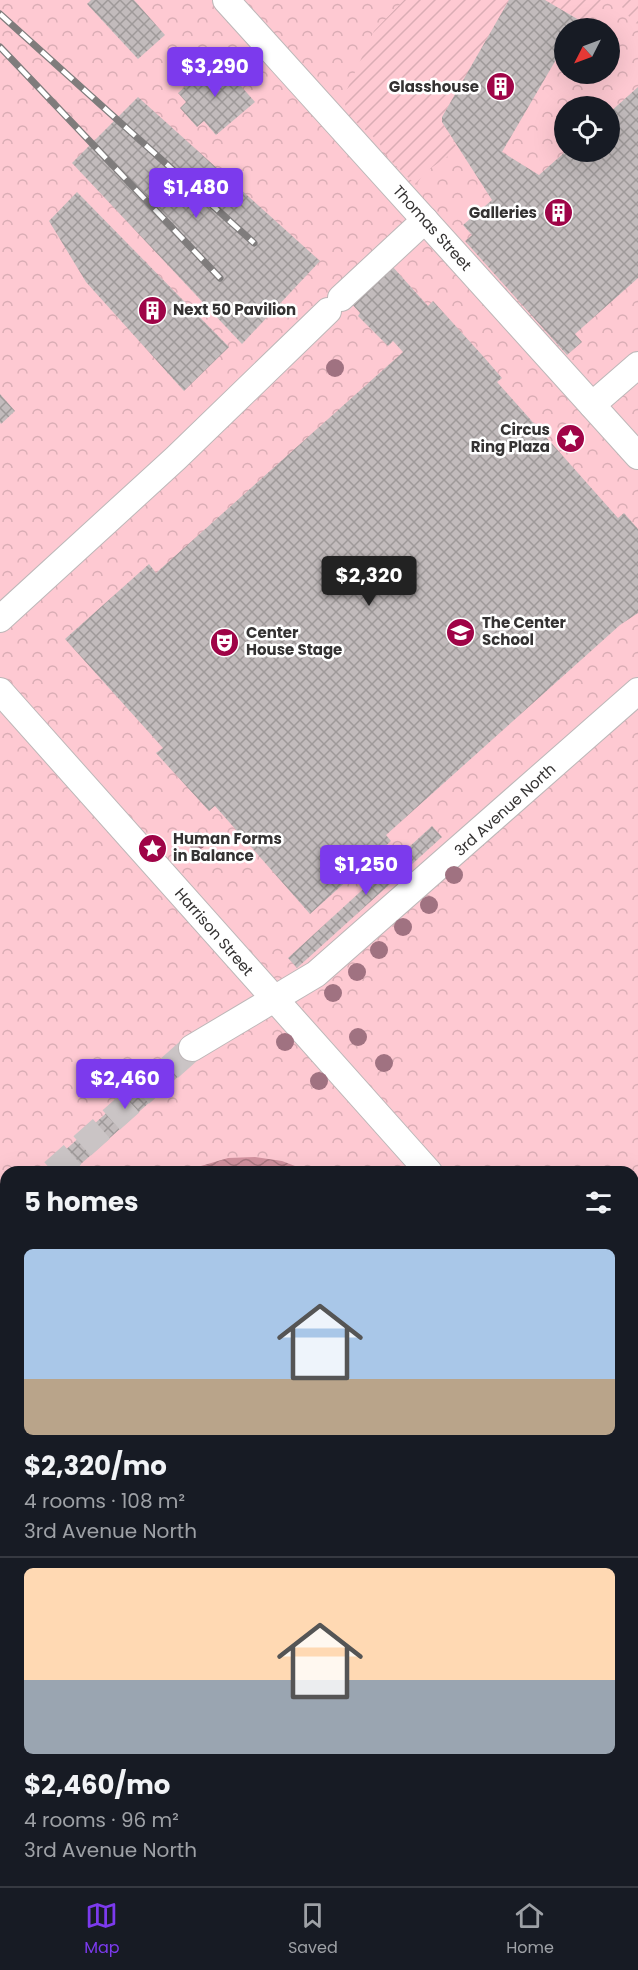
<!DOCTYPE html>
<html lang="en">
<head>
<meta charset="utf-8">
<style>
  body { margin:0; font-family:Poppins,sans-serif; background:#20242c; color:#f1f3f6; height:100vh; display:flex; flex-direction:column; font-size:22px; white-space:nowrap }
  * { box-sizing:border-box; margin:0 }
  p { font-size:20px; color:#9ea1a6 }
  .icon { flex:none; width:33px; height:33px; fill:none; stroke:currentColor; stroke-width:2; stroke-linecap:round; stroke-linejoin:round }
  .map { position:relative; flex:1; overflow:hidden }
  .drawer { position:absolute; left:0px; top:1166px; width:639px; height:722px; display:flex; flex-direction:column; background:#171b24; border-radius:18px 18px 0 0; box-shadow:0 6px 24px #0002 }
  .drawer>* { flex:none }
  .needle { width:39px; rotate:228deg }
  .tools { position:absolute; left:554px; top:18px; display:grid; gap:12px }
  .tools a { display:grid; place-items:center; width:66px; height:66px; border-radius:50%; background:#171b24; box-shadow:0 6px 24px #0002; font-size:30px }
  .price { position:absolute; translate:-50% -51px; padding:0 14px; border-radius:6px; background:#7c3aed; color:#fff; font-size:20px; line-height:39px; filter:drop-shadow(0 2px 3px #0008) }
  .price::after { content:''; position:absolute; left:50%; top:36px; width:18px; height:14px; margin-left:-9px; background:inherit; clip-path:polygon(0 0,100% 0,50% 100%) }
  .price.active { background:#222; color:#fff }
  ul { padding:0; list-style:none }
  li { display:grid; align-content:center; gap:12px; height:318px; padding:0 24px }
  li+li { border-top:2px solid #363941 }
  li span { display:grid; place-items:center; height:186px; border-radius:9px; color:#555 }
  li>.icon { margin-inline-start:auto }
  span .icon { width:108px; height:108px; fill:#fffc; stroke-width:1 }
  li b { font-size:26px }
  h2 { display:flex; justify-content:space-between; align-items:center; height:72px; padding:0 24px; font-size:26px }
  .tab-bar { display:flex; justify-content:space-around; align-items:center; height:84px; border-top:2px solid #363941; background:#171b24; font-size:16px; color:#9ea1a6 }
  .tab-bar a { display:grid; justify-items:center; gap:3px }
  .tab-bar .active { color:#7c3aed }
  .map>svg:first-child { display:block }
  .park { fill:url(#park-crowns); fill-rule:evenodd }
  .garden { fill:url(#garden-furrows) }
  .water { fill:url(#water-waves) }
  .building { fill:url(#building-cross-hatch) }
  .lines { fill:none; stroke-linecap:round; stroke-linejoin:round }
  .street-tunnel { stroke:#cac4c5; stroke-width:26; stroke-dasharray:26 13; stroke-linecap:butt }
  .street-casing { stroke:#bdb7b8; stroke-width:28 }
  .street { stroke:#fff; stroke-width:26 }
  .rail-casing { stroke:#7f7c7c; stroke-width:7 }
  .rail { stroke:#fff; stroke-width:4.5; stroke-dasharray:14; stroke-linecap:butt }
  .tree { fill:#a07281 }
  .labels { text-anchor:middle; stroke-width:5; stroke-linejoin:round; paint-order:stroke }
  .poi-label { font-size:15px; font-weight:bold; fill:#343232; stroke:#fff; text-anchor:start }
  .street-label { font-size:15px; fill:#343232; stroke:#fff }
</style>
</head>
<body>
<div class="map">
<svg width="638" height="1886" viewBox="0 0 638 1886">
  <defs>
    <pattern id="park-crowns" width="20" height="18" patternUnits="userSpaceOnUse" patternTransform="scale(1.5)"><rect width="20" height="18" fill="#fec9d2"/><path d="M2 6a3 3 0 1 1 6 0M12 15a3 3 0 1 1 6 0" fill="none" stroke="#daadb5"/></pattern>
    <pattern id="garden-furrows" width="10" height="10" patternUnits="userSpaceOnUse" patternTransform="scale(1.5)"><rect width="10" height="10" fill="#fec9d2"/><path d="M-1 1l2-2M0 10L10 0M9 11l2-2" fill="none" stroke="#daadb5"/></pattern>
    <pattern id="water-waves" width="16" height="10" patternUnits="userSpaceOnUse" patternTransform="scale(1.5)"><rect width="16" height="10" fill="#d3929f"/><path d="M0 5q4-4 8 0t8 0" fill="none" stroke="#ac7882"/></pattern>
    <pattern id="building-cross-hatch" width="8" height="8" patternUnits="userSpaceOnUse" patternTransform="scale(1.5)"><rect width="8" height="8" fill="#c2bbbc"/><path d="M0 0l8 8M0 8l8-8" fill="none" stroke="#9e9999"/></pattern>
  </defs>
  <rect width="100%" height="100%" fill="#efe9ea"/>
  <path class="park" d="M0,0h638v1886h-638zM564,28h45v46h-45zM564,106h45v46h-45zM6,1172h627v709h-627z"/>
  <g class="garden">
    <path d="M404,0h105l-67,117v5l16,27 -34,24 -8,12 -26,-25 -13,-20 -28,-24 -6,-18 31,-67z"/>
    <path d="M545,0h56l-16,28h-11l5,-9z"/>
    <path d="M617,0h21v24l-5,-2z"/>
  </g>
  <g class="water">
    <path d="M255,1157l27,4 26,10h-124l44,-13z"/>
    <path d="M471,1881l3,2 34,-2 2,5h-66l-3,-4z"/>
  </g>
  <g class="building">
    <path d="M91,0h43l31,35 -27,24 -51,-55z"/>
    <path d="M509,0h36l34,20 -5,8h-10v18l-62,106 37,23 26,-23h44v-39l29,-26v191l-63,56 7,8 -15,13 -102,-114 7,-6 -9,-10 29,-25 -50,-78v-5z"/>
    <path d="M217,59l38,43 -39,33 -12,-14 -7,6 -17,-19 6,-6 -8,-9z"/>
    <path d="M138,97l182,164 -78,83 -170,-181z"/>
    <path d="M77,192l152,155 -45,44 -98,-109 -37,-61z"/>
    <path d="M392,266l36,40 5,-5 49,54 20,23 -5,4 121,136 6,-5 14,16v84l-18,12 -234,210 5,6 -81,73 -95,-108 -6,5 -53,-58 7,-5 -98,-109 84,-75 7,9 247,-221 -10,-11 -5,5 -30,-30 2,-3 -9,-10z"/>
    <path d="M0,394l15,17 -14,13 -1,-2z"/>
    <path d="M432,826l10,11 -145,131 -9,-10z"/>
    <path d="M186,1041l14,16 -128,115h-31z"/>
    <path d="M6,1203v28l-6,5v-28z"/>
    <path d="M638,1505v349l-5,-6v-339z"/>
    <path d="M0,1761l6,6v57l-6,6z"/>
    <path d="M273,1881h156l4,5h-156z"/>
  </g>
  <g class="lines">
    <g class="street-tunnel">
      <path d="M53,1172l139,-124"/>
      <path d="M0,1219l6,-5"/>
    </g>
    <defs>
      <g id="street">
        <path d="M226,0l412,456"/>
        <path d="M341,298l84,-78"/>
        <path d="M592,405l46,-40"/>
        <path d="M0,619l176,-161 152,-147"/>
        <path d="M0,691l429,481"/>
        <path d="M192,1048l124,-74 322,-283"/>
        <path d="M633,1318l5,-4"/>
        <path d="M0,1661l6,6"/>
        <path d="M201,1881l4,5"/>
        <path d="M4,1886l6,-5"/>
      </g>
    </defs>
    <use href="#street" class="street-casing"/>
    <use href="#street" class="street"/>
    <defs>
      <g id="rail">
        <path d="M0,14l254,229"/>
        <path d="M0,47l220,231"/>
      </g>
    </defs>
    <use href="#rail" class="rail-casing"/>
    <use href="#rail" class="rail"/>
  </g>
  <g class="tree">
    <circle cx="335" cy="368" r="9"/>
    <circle cx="197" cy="841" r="9"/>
    <circle cx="454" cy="875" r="9"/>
    <circle cx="429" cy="905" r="9"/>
    <circle cx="403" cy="927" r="9"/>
    <circle cx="379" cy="950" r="9"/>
    <circle cx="357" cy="972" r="9"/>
    <circle cx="333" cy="993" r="9"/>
    <circle cx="358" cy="1037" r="9"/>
    <circle cx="285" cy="1042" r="9"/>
    <circle cx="384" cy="1063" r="9"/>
    <circle cx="319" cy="1081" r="9"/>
  </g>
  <defs>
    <symbol id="building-disc" viewBox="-11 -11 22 22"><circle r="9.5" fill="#9f0447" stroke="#fff"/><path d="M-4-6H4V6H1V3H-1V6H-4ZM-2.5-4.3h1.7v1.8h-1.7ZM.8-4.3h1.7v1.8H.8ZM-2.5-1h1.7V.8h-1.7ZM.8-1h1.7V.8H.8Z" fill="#fff"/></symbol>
    <symbol id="sight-disc" viewBox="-11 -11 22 22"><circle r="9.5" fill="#9f0447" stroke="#fff"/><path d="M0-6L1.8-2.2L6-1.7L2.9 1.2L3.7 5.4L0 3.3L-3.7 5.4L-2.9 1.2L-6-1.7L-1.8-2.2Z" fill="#fff"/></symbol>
    <symbol id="school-disc" viewBox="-11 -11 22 22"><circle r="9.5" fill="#9f0447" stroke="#fff"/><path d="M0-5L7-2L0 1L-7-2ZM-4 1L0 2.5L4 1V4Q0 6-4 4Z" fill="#fff"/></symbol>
    <symbol id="theatre-disc" viewBox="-11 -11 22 22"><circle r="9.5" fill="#9f0447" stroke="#fff"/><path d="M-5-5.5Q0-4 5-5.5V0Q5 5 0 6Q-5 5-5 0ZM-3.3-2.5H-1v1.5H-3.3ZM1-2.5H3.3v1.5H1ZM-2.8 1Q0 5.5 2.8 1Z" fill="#fff"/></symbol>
  </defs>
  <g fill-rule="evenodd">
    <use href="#building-disc" x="484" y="70" width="33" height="33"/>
    <use href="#building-disc" x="542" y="196" width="33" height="33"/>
    <use href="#building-disc" x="136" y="294" width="33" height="33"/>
    <use href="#sight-disc" x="554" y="422" width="33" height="33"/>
    <use href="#school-disc" x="444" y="616" width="33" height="33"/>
    <use href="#theatre-disc" x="208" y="626" width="33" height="33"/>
    <use href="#sight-disc" x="136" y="832" width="33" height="33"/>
  </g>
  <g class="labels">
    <g class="poi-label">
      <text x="479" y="92" text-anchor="end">Glasshouse</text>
      <text x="537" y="218" text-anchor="end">Galleries</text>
      <text x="173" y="315">Next 50 Pavilion</text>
      <text x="550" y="435" text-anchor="end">Circus<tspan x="550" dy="17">Ring Plaza</tspan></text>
      <text x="482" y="628">The Center<tspan x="482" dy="17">School</tspan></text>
      <text x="246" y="638">Center<tspan x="246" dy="17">House Stage</tspan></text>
      <text x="173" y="844">Human Forms<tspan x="173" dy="17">in Balance</tspan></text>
    </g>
    <g class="street-label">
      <text transform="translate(432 228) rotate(48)" y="5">Thomas Street</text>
      <text transform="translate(505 810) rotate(-42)" y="5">3rd Avenue North</text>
      <text transform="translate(214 932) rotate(49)" y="5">Harrison Street</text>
    </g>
  </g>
</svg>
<div class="tools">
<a><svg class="needle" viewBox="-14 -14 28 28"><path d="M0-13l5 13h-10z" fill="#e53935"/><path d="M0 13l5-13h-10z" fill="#9ea1a6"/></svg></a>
<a><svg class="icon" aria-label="locate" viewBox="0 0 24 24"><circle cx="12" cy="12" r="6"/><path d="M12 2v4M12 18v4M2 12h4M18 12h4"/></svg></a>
</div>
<b class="price" style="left:215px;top:98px">$3,290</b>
<b class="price" style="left:196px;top:219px">$1,480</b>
<b class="price active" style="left:369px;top:607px">$2,320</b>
<b class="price" style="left:366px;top:896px">$1,250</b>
<b class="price" style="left:125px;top:1110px">$2,460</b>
<section class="drawer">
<h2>5 homes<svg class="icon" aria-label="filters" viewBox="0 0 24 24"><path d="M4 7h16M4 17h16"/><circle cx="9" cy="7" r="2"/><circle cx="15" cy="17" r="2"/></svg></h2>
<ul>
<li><span style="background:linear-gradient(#a9c7e8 70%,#b9a48a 0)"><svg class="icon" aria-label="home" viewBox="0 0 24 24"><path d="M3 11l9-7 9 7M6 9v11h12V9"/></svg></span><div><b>$2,320/mo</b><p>4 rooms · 108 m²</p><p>3rd Avenue North</p></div></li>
<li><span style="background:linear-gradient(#ffd9b3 60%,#9aa5b1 0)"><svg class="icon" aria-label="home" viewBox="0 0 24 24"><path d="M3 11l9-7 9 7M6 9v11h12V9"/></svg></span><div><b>$2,460/mo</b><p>4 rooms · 96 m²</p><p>3rd Avenue North</p></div></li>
</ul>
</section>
</div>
<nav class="tab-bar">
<a class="active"><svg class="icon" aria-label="map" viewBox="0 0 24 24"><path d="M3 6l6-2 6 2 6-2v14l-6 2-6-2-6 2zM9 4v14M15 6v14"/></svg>Map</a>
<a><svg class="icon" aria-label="saved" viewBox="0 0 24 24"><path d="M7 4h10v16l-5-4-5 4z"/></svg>Saved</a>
<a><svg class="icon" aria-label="home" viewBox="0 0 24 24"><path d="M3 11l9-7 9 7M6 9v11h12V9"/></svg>Home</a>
</nav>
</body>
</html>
